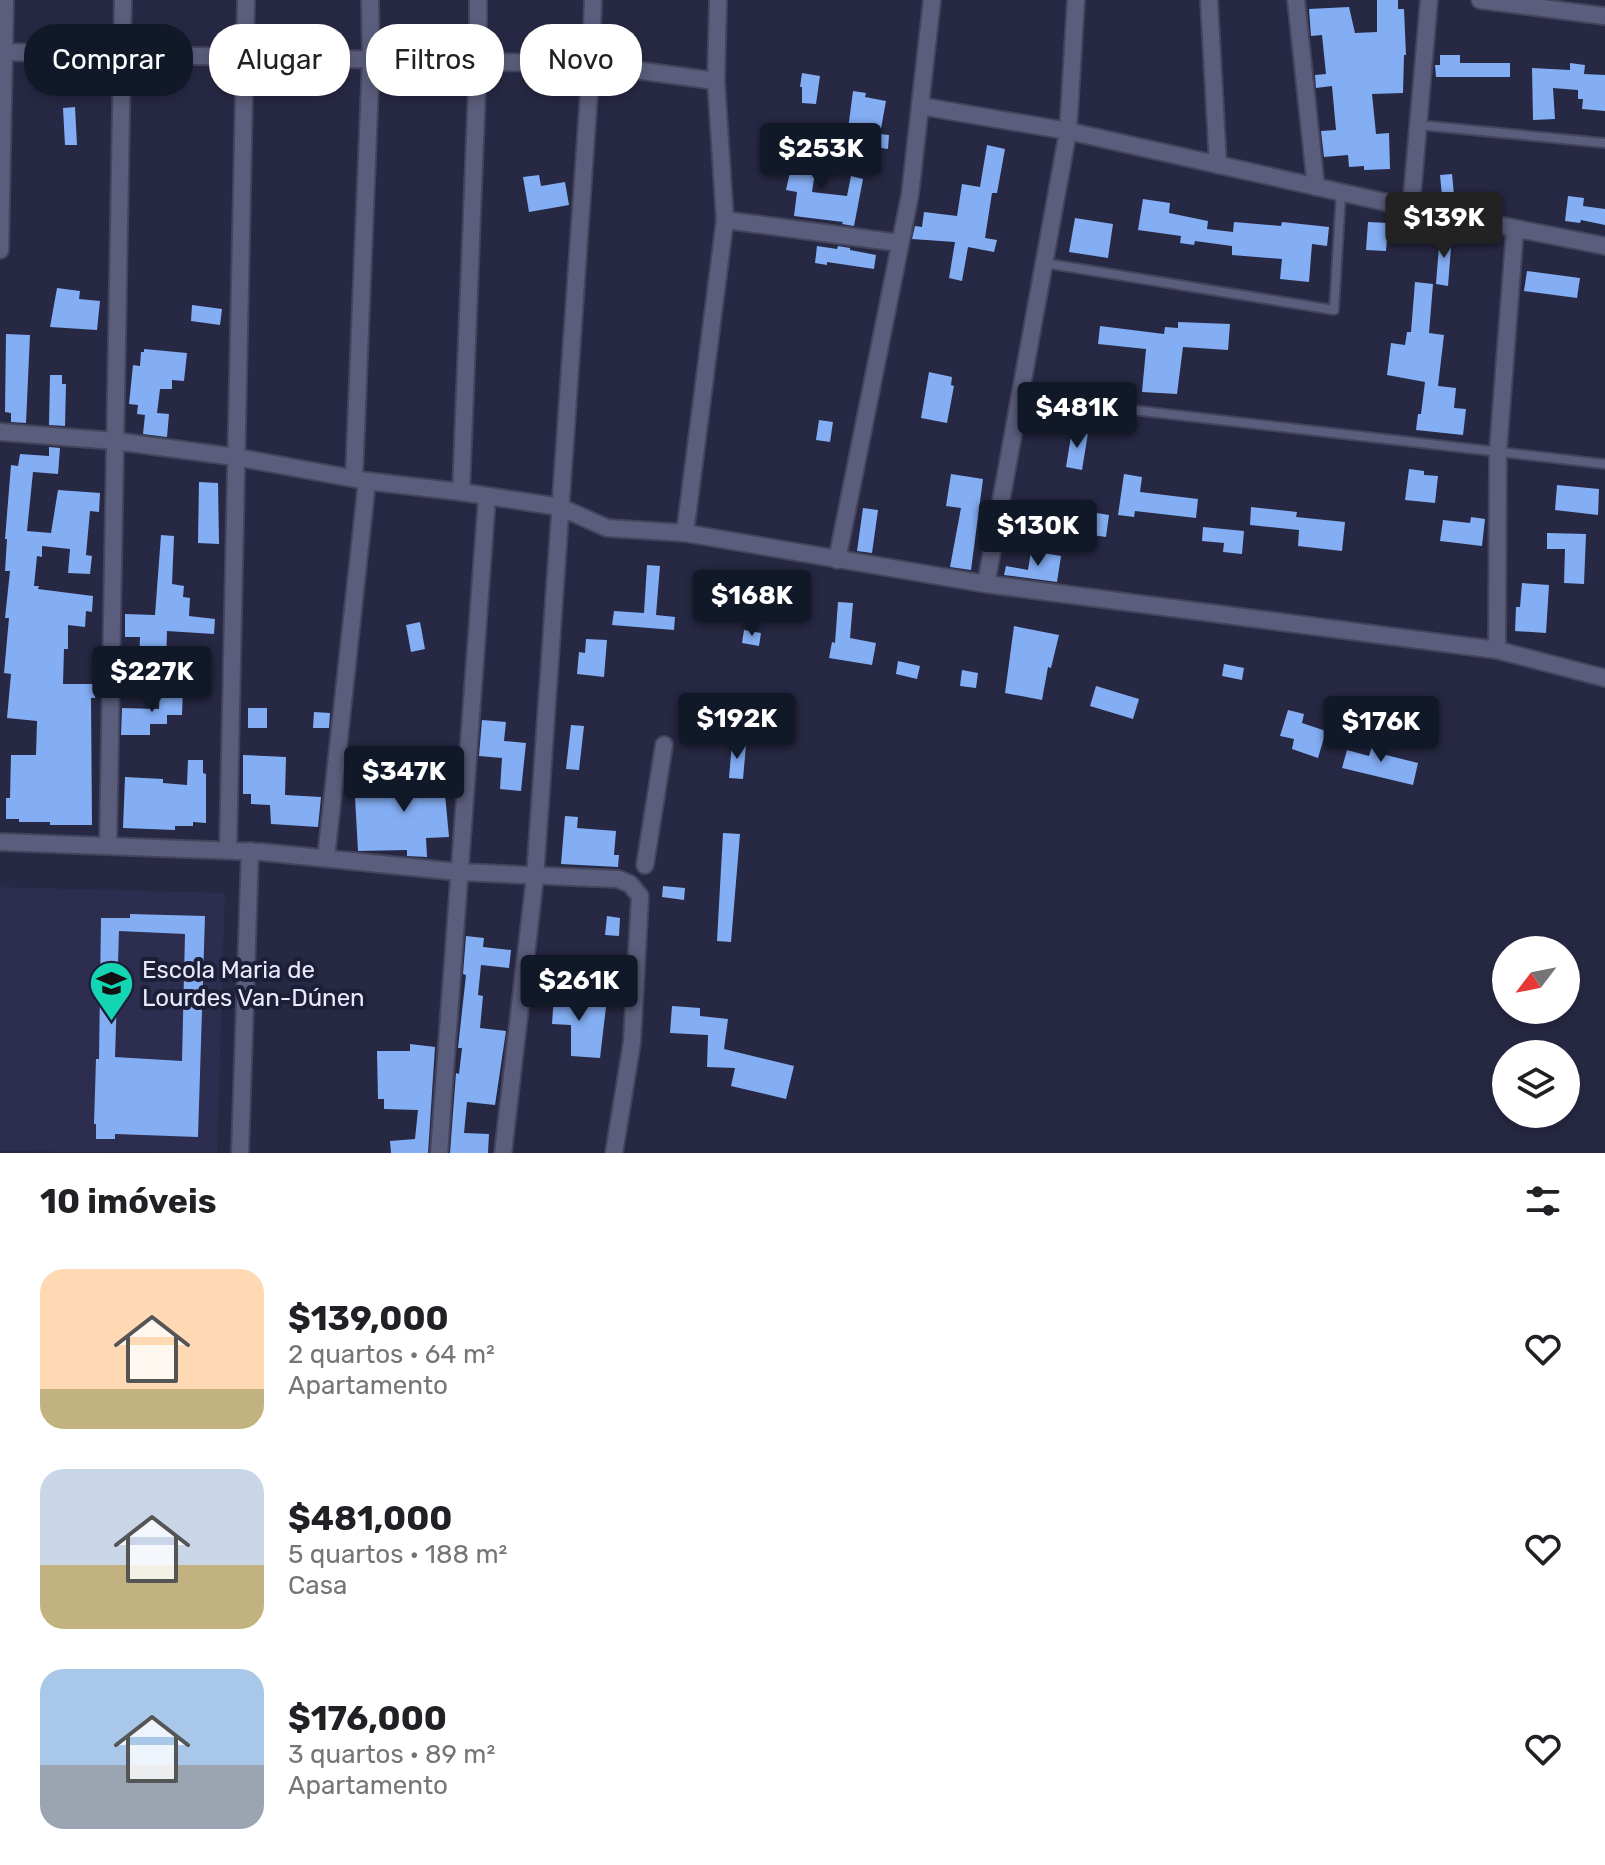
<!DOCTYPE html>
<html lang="pt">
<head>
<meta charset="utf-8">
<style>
  body { margin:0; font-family:Rubik,sans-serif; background:#f6f6f6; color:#202124; height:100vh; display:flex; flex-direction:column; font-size:30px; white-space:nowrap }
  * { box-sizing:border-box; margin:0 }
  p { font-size:26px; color:#757577 }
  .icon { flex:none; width:44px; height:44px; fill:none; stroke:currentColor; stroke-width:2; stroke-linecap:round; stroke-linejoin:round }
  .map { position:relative; height:1153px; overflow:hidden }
  .side { display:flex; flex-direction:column; background:#fff; flex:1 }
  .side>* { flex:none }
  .hud { position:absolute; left:24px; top:24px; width:800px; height:72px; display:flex; gap:16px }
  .needle { width:52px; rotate:238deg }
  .controls { position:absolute; left:1492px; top:936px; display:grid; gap:16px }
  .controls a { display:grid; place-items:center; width:88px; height:88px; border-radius:50%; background:#fff; box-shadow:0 4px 12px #0003; font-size:40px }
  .price { position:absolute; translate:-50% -68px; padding:0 18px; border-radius:8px; background:#111827; color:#fff; font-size:26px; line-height:52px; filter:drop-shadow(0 2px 4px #0008) }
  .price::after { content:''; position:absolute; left:50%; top:48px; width:24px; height:18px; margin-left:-12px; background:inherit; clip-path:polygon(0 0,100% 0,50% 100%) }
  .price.selected { background:#222; color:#fff }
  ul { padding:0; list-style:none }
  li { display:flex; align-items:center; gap:24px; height:200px; padding:0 40px }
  li span { display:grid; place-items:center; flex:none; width:224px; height:160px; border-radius:24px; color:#555 }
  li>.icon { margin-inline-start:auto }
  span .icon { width:96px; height:96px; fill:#fffc; stroke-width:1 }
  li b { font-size:34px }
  h2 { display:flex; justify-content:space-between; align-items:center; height:96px; padding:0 40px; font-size:34px }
  .chip { padding:0 28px; border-radius:32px; background:#fff; box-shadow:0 4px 12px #0003; font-size:28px; line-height:72px }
  .chip.selected { background:#111827; color:#fff }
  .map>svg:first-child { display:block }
  .built { fill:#2d2d4f }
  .building { fill:#84aef4; fill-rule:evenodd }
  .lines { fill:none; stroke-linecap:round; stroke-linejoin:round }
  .service-casing { stroke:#44445c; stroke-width:12 }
  .minor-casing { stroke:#44445c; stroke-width:20 }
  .service { stroke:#5b5d7c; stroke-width:8 }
  .minor { stroke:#5b5d7c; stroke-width:16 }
  .labels { text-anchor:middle; stroke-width:8; stroke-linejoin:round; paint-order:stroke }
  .poi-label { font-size:24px; fill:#e8eafc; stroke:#1d1e38; text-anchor:start }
</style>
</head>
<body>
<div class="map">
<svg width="1605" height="1153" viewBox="0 0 1605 1153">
  <rect width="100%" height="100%" fill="#272843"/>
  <path class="built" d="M0,887l225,6 -8,260 -217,-2z"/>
  <g class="building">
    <path d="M1377,0h21v9h6l2,46h-2l-1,38 -31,1 4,40 13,-1 1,36 -26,1v-4l-15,1 -1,-12 -24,2 -3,-26 15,-1 -4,-44 -16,2 -1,-13 11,-1 -4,-39 -11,1 -2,-27 40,-2 6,26 22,-1z"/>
    <path d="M1440,55h20v8h50v14h-74l-1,-12h5z"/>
    <path d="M1570,63l15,2 -1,9 21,1v36l-23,-2 1,-10h-5v-9l-25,-2 2,31 -22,1 -1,-52 38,2z"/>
    <path d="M802,73l18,3 -4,28 -14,-1v-16h-2z"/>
    <path d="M853,91l13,2 -1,4 21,4 -6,33 9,1 -1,14 -39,-6 1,-5 -3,-1z"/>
    <path d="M75,107l2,38h-12l-2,-37z"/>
    <path d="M803,136l17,4 -8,52 35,4 4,-20 12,3 -9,47 -12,-2 1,-2 -49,-6 3,-24 -11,-2 6,-27 8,2z"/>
    <path d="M987,145l18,4 -8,44h-5l-7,45 12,2 -3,12 -26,-5 -6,34 -13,-3 6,-36 -43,-3 3,-13 7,1 2,-15 33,4 5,-32 18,3z"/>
    <path d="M1452,174l2,21 -12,1 -2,-21z"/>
    <path d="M539,175l2,11 24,-4 4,23 -40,7 -6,-35z"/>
    <path d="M1568,196l16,2 -1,8 22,3v16l-24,-5 -1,3 -15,-2z"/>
    <path d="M1143,199l27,4 -1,10 39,8 -1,8 26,3 1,-10 47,4 1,-4 47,5 -2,19 -15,-2 -3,38 -29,-3 2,-20 -50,-4v-9l-37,-5 -1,4 -14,-2 1,-7 -43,-6z"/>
    <path d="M1075,218l38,6 -5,34 -39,-6z"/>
    <path d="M1368,222l20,1 -2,28 -20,-1z"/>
    <path d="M1440,233l12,2 -4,51 -12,-2z"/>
    <path d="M817,246l20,3 1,-3 12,2v2l26,5 -2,14 -47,-7v3l-12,-2z"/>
    <path d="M1527,271l53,7 -3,20 -53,-7z"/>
    <path d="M1415,282l18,2 -4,49 15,2 -6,51 18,2 -2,20 12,1 -3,26 -47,-5 2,-16h3l4,-32 -38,-7 4,-32 14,2 2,-13h4z"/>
    <path d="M57,288l23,3 -1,8 21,2 -3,29 -47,-3z"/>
    <path d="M192,305l30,4 -2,16 -29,-4z"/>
    <path d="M1178,322l52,2 -2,26 -45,-3 -6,47 -35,-2 4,-43 -48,-5 2,-18 64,8 1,-7 13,1z"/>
    <path d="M6,334l24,1 -4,88 -15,-1v-9l-6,-1z"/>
    <path d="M144,349l43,4 -3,28 -12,-1v9h-12l-3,24 12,1 -2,23 -24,-3 2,-19 -8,-1 1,-9 -9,-1 4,-39 7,1 1,-14h3z"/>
    <path d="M929,372l23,5 -1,8 3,1 -7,37 -26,-5z"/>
    <path d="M50,375h12v9h4l-1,42 -16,-1z"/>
    <path d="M819,420l14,2 -3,20 -14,-2z"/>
    <path d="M1072,430l16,3 -6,37 -16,-3z"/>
    <path d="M49,447l11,1 -2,26 -25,-2 -6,59 24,2 7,-43 42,3 -1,19 -9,-1 -4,44 6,1 -2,18 -22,-1 2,-24 -28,-3v11l-5,-1 -3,30h5l-1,3 55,7 -1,16 -6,-1 -1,16 -17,-2v24h-4l-1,35h33l-1,14h-4l1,127h-42v-3h-31v-3h-13v-21h4l1,-43h25l1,-34 -30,-3 4,-44 -7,-1 5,-55h-4l5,-47h-5l2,-32h-2l6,-74 7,1 2,-12 29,2z"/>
    <path d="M1409,469l15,2v4l14,1 -3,27 -30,-3z"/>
    <path d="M951,474l32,5 -12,91 -21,-3 11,-59 -15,-2z"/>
    <path d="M1124,474l18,3 -2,15 58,7 -2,19 -61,-7 -1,6 -16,-2z"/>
    <path d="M199,482l19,1 1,61 -21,-1z"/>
    <path d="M1557,485l42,4 -1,26 -43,-5z"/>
    <path d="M1048,505l61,10 -3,22 -42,-6 1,-5 -20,-3z"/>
    <path d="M1251,507l46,5 -1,5 49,5 -3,29 -44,-5 1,-16 -49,-5z"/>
    <path d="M863,508l15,2 -6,43 -15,-2z"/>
    <path d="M1471,517l14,2 -3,27 -42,-5 3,-21 27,3z"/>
    <path d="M1203,527l41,4 -2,23 -19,-2 1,-9 -22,-2z"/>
    <path d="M1547,533l39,1 -2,50 -20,-1 1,-34h-18z"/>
    <path d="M161,535l13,1 -2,48 12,2 -1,11 7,1 -1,18 26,3 -1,15 -47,-3 -1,35 -27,-2 1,-27h-15v-23l30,1z"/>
    <path d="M1031,551l30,5 -4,26 -53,-7 2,-9 22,4z"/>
    <path d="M647,565l13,1 -4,49 19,2 -1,13 -62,-5 2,-14 30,2z"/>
    <path d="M1522,583l27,2 -3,48 -31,-2 1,-24h4z"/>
    <path d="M838,602l15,1 -3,35 26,5 -4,22 -43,-7 3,-16 3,1z"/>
    <path d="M420,622l5,27 -14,3 -5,-27z"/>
    <path d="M1014,626l45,9 -8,33 -3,-1 -6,33 -37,-7z"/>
    <path d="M744,630l17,3 -2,13 -17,-3z"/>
    <path d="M586,639l21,1 -3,37 -27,-3 2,-22 6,1z"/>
    <path d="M898,661l22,5 -3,13 -21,-5z"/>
    <path d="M1224,664l20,4 -2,12 -20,-4z"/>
    <path d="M962,670l16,3 -2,15 -16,-2z"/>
    <path d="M1096,686l43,13 -6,20 -43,-13z"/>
    <path d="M168,688h15l-1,27h-15v9h-17v11h-29l1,-27 37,1 1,-19h8z"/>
    <rect x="248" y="708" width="19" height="20"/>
    <path d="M734,710l14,3 -4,23 -14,-2z"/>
    <path d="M1288,710l16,4 -2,9 24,8 -8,27 -26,-9 2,-10 -14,-3z"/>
    <path d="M314,712l16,1 -1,15h-16z"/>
    <path d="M482,720l24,2 -2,19 22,2 -5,48 -21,-2 2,-31 -23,-2z"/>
    <path d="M571,725l13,1 -5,44 -13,-1z"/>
    <path d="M1376,734l11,4 -5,16 36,9 -5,22 -71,-17 5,-18 22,6z"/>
    <path d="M732,743l14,2 -3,34 -14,-1z"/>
    <path d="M243,755l43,2 -1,38 36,2 -3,30 -47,-3 -1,-19 -19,-1v-10h-8z"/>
    <path d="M188,760h15v13l3,1v49l-13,-1v4h-18v4l-52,-2 2,-51 38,2v4l24,2z"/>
    <path d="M412,763l3,22h26v-13l12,1v21h-8l4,43 -23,1 1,19 -20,-1v-6l-49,1 -3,-54 34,-1v-31z"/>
    <path d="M565,816l13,1 -1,11 39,3 -2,24h5l-1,12 -57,-3z"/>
    <path d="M723,833l17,1 -9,108 -14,-1z"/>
    <path d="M663,886l22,2 -1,12 -22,-3z"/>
    <path d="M130,914l75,2 -7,221 -83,-3v5h-19v-15h-2l2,-65h3l2,-141h29zM119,931l66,3 -3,127 -67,-4z"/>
    <path d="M607,916l13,2 -1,18 -14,-1z"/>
    <path d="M466,936l18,2 -1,9 28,3 -2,18 -28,-3 -3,30 5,1 -3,32 26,3 -11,74 -28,-3 -3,31 25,1 -1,19h-38l6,-80 3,1 3,-26h-4l8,-73 -3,-1z"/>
    <path d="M555,980l13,1 -1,24 39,2 -6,51 -29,-2v-31l-19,-1z"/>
    <path d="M672,1006l28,2v8l28,3 -4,30 70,17 -8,33 -55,-13 4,-18 -28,-1 1,-32 -38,-2z"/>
    <path d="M410,1044l25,3 -7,106h-37l-1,-12 25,-2 3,-29 -34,-1v-10h-6l-1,-48h33z"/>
  </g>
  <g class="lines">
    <defs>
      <g id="service">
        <path d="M1419,125l186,18"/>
        <path d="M1044,263l290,47 7,-117"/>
        <path d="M1019,397l586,67"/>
      </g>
      <g id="minor">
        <path d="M1209,0l9,165"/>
        <path d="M1296,0l20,187"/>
        <path d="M1480,0l125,16"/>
        <path d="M0,52l591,12 125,17"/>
        <path d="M920,106l148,25 343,77 194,38"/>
        <path d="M1411,208l18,-208"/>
        <path d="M725,220l175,23"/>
        <path d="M0,250l5,-250"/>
        <path d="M0,432l115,9 121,16 131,24 94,11 99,15 47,21 78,5 301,51 511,66 108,28"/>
        <path d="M354,478l17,-419 -1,-59"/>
        <path d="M461,492l17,-430v-62"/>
        <path d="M685,533l40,-313 -9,-139 2,-81"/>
        <path d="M837,560l73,-365 22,-195"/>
        <path d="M986,584l82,-453 8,-131"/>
        <path d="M1497,650l1,-199 17,-222"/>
        <path d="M0,842l262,10 197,20 159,7 12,5 10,12 -8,146 -18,111"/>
        <path d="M108,846l15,-846"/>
        <path d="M228,850l18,-850"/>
        <path d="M326,858l41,-377"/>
        <path d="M645,865l19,-120"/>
        <path d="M240,1153l10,-302"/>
        <path d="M439,1153l48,-656"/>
        <path d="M503,1153l32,-276 56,-813 2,-64"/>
      </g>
    </defs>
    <use href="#service" class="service-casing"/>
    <use href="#minor" class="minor-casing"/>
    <use href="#service" class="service"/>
    <use href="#minor" class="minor"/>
  </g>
  <defs>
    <symbol id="school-pin" viewBox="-11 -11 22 30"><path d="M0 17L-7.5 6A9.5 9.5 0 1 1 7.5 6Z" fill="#14d5b3" stroke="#1d1e38"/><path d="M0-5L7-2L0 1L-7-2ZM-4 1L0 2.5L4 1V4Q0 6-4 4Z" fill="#111"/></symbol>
  </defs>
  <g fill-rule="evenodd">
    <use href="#school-pin" x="86" y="958" width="51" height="69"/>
  </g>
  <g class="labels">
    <g class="poi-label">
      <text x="142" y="978">Escola Maria de<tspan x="142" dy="28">Lourdes Van-Dúnen</tspan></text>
    </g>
  </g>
</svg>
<div class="controls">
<a><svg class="needle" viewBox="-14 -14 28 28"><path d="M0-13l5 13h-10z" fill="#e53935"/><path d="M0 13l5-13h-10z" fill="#757577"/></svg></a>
<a><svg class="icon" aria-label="layers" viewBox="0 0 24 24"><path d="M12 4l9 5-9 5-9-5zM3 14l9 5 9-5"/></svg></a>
</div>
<b class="price" style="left:821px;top:191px">$253K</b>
<b class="price selected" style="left:1444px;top:260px">$139K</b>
<b class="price" style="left:1077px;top:450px">$481K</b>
<b class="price" style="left:1038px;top:568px">$130K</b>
<b class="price" style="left:752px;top:638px">$168K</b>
<b class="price" style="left:152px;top:714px">$227K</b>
<b class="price" style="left:737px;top:761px">$192K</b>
<b class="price" style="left:1381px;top:764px">$176K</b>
<b class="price" style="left:404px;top:814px">$347K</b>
<b class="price" style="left:579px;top:1023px">$261K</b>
<div class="hud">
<a class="chip selected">Comprar</a>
<a class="chip">Alugar</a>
<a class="chip">Filtros</a>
<a class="chip">Novo</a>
</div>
</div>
<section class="side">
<h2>10 imóveis<svg class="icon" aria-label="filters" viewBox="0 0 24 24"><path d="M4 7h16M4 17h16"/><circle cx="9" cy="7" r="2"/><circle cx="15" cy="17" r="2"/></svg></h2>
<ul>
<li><span style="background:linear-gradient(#ffd9b3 75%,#c2b280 0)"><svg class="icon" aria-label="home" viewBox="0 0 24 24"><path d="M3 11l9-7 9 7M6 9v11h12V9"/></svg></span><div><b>$139,000</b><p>2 quartos · 64 m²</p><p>Apartamento</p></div><svg class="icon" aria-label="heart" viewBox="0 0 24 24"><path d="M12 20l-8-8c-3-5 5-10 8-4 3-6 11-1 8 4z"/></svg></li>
<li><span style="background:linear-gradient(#c9d6e8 60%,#c2b280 0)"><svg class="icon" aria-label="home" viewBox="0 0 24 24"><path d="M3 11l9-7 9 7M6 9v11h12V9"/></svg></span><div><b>$481,000</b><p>5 quartos · 188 m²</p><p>Casa</p></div><svg class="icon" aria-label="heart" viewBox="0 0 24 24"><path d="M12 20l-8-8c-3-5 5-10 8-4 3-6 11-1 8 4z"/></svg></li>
<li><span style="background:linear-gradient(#a9c7e8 60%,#9aa5b1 0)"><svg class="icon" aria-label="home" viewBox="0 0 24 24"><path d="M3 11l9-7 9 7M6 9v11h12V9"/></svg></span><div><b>$176,000</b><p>3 quartos · 89 m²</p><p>Apartamento</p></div><svg class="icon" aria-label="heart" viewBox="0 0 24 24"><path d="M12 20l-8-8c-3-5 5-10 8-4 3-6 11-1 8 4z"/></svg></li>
</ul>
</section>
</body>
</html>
